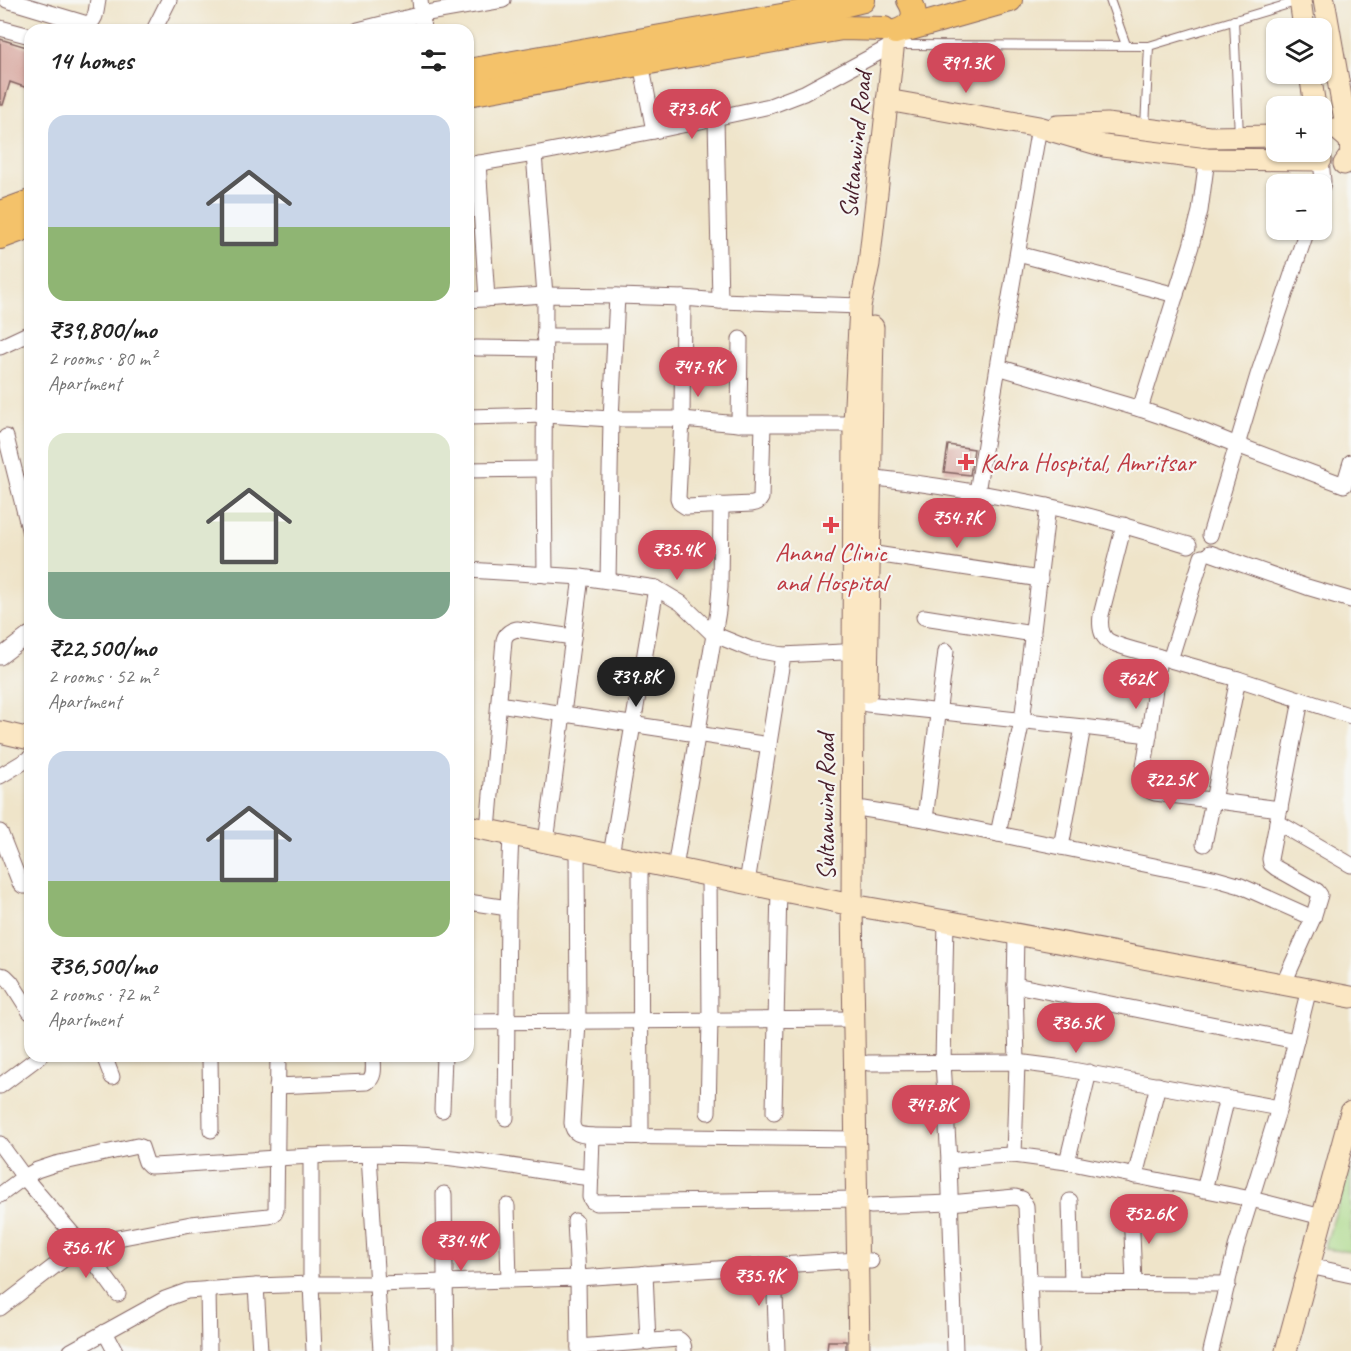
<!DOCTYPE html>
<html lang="en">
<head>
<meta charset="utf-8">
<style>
  body { margin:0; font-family:Caveat,sans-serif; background:#f6f6f6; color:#222; height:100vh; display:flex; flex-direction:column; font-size:22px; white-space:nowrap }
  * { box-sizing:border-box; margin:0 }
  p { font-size:20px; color:#767676 }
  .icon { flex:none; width:33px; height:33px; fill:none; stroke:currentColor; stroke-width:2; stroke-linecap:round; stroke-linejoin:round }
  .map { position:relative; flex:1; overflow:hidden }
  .side { position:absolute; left:24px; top:24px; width:450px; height:1038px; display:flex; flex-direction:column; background:#fff; border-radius:18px; box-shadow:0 2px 4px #0004 }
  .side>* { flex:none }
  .buttons { position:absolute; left:1266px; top:18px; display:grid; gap:12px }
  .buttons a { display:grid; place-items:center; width:66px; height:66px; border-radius:12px; background:#fff; box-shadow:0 2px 4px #0004; font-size:30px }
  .price { position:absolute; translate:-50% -51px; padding:0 14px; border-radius:21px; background:#d1495b; color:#fff; font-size:20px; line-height:39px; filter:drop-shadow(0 2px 3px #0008) }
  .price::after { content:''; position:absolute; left:50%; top:36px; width:18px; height:14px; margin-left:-9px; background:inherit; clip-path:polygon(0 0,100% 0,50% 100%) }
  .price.on { background:#222; color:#fff }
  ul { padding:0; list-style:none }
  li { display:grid; align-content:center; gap:12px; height:318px; padding:0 24px }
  li span { display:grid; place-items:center; height:186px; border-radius:18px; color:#555 }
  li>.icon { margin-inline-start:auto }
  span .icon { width:108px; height:108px; fill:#fffc; stroke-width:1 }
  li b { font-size:26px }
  h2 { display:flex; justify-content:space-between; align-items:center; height:72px; padding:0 24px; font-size:26px }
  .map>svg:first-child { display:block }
  .green { fill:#a7d785; stroke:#787b58; stroke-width:1.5 }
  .building { fill:#d5a098 }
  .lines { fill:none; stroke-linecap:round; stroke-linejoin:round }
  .lane-casing { stroke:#846462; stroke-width:10 }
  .street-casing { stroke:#846462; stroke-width:17 }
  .secondary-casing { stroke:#846462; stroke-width:23 }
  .primary-casing { stroke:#846462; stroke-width:26 }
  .lane { stroke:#fff; stroke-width:8 }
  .street { stroke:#fff; stroke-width:15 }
  .secondary { stroke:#fbe7c3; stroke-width:21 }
  .primary { stroke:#f4c26a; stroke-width:24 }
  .health-dot { fill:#e0444e; stroke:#f6f6f2; stroke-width:2 }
  .labels { text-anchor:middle; stroke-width:4.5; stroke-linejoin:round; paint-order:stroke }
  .street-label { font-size:26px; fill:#4a1f2b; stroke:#f6f6f2 }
  .health-label { font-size:26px; fill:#be3a42; stroke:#f6f6f2; text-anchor:start }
</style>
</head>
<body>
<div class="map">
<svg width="1351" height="1351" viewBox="0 0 1351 1351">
  <rect width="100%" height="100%" fill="#f6f6f2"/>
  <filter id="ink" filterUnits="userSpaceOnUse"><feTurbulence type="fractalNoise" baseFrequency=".0167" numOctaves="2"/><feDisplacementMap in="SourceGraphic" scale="12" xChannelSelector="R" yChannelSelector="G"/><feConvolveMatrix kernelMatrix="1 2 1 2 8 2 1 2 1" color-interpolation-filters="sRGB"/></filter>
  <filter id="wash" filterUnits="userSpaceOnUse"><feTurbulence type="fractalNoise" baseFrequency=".008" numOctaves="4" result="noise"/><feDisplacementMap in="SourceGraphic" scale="24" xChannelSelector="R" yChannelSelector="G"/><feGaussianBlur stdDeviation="1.35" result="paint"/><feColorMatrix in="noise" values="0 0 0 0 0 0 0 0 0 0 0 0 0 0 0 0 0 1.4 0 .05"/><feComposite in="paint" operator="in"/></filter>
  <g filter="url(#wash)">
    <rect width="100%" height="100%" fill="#efe4c9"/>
    <path class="green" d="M1351,1165v87l-27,-3z"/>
    <g id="blocks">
      <g class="building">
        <path d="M0,39l30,9v41l-20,-7 -7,23h-3z"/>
        <path d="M948,445l26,4 -4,26 -26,-3z"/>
        <path d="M828,1341h18v10h-19z"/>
      </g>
    </g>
  </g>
  <g filter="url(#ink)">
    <use href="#blocks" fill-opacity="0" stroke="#846462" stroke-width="1.5"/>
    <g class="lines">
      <defs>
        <g id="lane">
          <path d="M1110,0l16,45"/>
          <path d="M1234,20l5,116"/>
          <path d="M894,45l255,1 150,-45"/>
          <path d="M1145,127l4,-81"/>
        </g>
        <g id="street">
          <path d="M7,0l80,24c10,-3 9,-15 11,-24"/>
          <path d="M420,0l3,30"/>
          <path d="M0,28l30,8"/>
          <path d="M154,30l15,-30"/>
          <path d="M358,30l64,-16 81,-14"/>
          <path d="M641,63l13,68"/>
          <path d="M716,119l4,182"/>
          <path d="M1039,127l-41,240 142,42 50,17 47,19 107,40 7,-23"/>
          <path d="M534,154l11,141 -1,174 1,106"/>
          <path d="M1321,160l2,21 -1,5"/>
          <path d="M478,163l9,136"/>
          <path d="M468,165l66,-11 120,-23 116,-25 34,-13 89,-48"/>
          <path d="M1018,254l158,41"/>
          <path d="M683,298l-1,121 -4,79 2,5 6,4 66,-3c5,-1 7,-2 9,-6l2,-74"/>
          <path d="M468,300l77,-5 72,1 66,2 37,3 140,5"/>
          <path d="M544,336h71"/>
          <path d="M0,347l30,-14"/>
          <path d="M476,348l68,1"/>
          <path d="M1140,409l51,-163 9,-35 7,-52"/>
          <path d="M468,417l77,-2 66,4h71l57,5h115"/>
          <path d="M739,424l1,-85"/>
          <path d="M6,437l24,96"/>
          <path d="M468,470l76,-1"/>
          <path d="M860,476c63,7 125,17 187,30 48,10 95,25 142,39"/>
          <path d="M977,492l21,-125"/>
          <path d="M1048,506l-26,215 -24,113 215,44 28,8 72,32 -30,67"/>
          <path d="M1124,525l-23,90c-1,8 -1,18 5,24 7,7 49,16 61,20"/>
          <path d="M1210,535l48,-160 49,-145"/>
          <path d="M869,553l171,26"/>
          <path d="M1210,553l97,34 44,13"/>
          <path d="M1202,557l-32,103 68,19 113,37"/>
          <path d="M468,570l113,7 75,11 25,15 32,31 37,15 33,6 79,-4"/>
          <path d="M608,580l3,-161 6,-123"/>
          <path d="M924,617l109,17"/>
          <path d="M0,657l30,-23"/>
          <path d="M1301,700l-31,159 1,5 5,4 41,23 3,4 -7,23"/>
          <path d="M499,704l270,41"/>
          <path d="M867,704l216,23 66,8 10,-78"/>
          <path d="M1149,735l-7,44c2,9 5,11 13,14l125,16"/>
          <path d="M0,776l30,-18"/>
          <path d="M864,809l61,10 73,15"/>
          <path d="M925,819l21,-168"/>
          <path d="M1277,822l74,43"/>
          <path d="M488,830l16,-190c2,-7 6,-9 13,-11l56,8"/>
          <path d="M0,832l20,51 3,3h7"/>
          <path d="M546,842l35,-265"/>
          <path d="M1204,844l34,-165"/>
          <path d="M1061,847l22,-120"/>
          <path d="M577,848l1,174 -6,101c1,12 9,12 20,13"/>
          <path d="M611,855l45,-267"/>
          <path d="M640,862l1,275"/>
          <path d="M675,868l43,-257 2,-24 1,-82"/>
          <path d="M747,883l36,-228"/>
          <path d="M468,902l40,6"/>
          <path d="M946,921l-3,141 6,99 6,190"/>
          <path d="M1016,934l-1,51 2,77 -3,93 53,7 184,37 71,18"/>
          <path d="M0,975l5,1 6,6 19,30"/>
          <path d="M1015,985l281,56"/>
          <path d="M468,1022l386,-3"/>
          <path d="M104,1056l8,21"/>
          <path d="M210,1056l1,74"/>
          <path d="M868,1063l149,-1 39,5 223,41"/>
          <path d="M0,1086l40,-30"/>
          <path d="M277,1086l90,-4c9,-5 6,-17 6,-26"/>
          <path d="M442,1110l2,-54"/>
          <path d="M708,1112l2,-92 -1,-145"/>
          <path d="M774,1112l5,-223"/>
          <path d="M506,1118l2,-210 3,-73"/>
          <path d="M856,1139l-264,-3 -2,61 2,4 4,2 261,-4"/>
          <path d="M0,1144l24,33 58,68 109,-21 78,-8 5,-2 2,-4 2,-154"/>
          <path d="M369,1155l12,196"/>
          <path d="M311,1156v128l3,67"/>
          <path d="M949,1161l42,-5 23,-1"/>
          <path d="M1067,1162l22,-90"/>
          <path d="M1135,1176l23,-91"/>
          <path d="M1204,1190l23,-92"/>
          <path d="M444,1194l2,157"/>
          <path d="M0,1195l24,-18 13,-7 18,-6 82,-18 4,1 5,15 4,4c90,-4 179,-15 269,-11 57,3 115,16 172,23"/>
          <path d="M1070,1201l2,82"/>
          <path d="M507,1206l2,74"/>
          <path d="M871,1206l79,-3 65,-6 7,2 4,7 6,145"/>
          <path d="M1131,1208l3,75"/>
          <path d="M575,1221l3,57 280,-18 13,1"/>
          <path d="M774,1266l3,85"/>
          <path d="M1309,1266l42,9"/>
          <path d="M645,1273l3,69"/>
          <path d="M1029,1283l199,1"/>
          <path d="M256,1286l4,65"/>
          <path d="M208,1289l1,62"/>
          <path d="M0,1308l82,-63 36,49"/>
          <path d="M105,1332l10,19"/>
          <path d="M579,1347l99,-8c5,3 6,6 6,12"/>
          <path d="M71,1351l94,-52 22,-8 69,-5 55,-2h66l201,-6 1,73"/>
          <path d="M1211,1351l25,-104 43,-139 30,-119"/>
        </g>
        <g id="secondary">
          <path d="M1300,0l4,28"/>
          <path d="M1324,0l21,120 5,21 1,13 -7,10"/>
          <path d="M1310,74l5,32"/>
          <path d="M887,100l152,27 65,19 103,13 114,1"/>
          <path d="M1057,126l50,-2 102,13 67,-1"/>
          <path d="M1322,132l3,-3h12l14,12"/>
          <path d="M867,692l6,-365"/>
          <path d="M0,732l30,7"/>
          <path d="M468,826l384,79 94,16 405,76"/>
          <path d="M859,1351l-7,-446 2,-481 6,-118 9,-42 26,-232"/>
          <path d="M1286,1351l65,-239"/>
        </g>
        <g id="primary">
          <path d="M904,30l106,-30"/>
          <path d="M895,32c17,-5 24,-16 14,-32"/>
          <path d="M468,71l370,-65 25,-6"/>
          <path d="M468,94l374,-66 42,1"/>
          <path d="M0,213l30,-11"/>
          <path d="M0,237l30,-11"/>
        </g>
      </defs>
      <use href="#lane" class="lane-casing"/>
      <use href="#street" class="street-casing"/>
      <use href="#secondary" class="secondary-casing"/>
      <use href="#primary" class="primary-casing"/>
      <use href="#lane" class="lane"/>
      <use href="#street" class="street"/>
      <use href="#secondary" class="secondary"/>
      <use href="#primary" class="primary"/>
    </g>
  </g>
  <g class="health-dot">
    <path d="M963 453h6v6h6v6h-6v6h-6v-6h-6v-6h6z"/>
    <path d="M828 516h6v6h6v6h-6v6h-6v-6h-6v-6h6z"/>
  </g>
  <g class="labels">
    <g class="street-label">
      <text transform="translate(855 145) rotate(-84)" y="9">Sultanwind Road</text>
      <text transform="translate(825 807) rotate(-90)" y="9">Sultanwind Road</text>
    </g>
    <g class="health-label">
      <text x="980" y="471">Kalra Hospital, Amritsar</text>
      <text x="831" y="561" text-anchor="middle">Anand Clinic<tspan x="831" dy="30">and Hospital</tspan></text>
    </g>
  </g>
</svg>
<div class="buttons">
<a><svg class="icon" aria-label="layers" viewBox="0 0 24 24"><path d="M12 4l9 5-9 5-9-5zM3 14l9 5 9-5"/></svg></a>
<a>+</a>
<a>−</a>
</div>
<b class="price" style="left:966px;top:94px">₹91.3K</b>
<b class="price" style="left:692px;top:140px">₹73.6K</b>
<b class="price" style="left:698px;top:398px">₹47.9K</b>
<b class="price" style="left:957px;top:549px">₹54.7K</b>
<b class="price" style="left:677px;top:581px">₹35.4K</b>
<b class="price on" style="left:636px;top:708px">₹39.8K</b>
<b class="price" style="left:1136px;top:710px">₹62K</b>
<b class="price" style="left:1170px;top:811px">₹22.5K</b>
<b class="price" style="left:1076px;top:1054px">₹36.5K</b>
<b class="price" style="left:931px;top:1136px">₹47.8K</b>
<b class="price" style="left:1149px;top:1245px">₹52.6K</b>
<b class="price" style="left:461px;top:1272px">₹34.4K</b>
<b class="price" style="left:86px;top:1279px">₹56.1K</b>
<b class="price" style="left:759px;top:1307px">₹35.9K</b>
<section class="side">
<h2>14 homes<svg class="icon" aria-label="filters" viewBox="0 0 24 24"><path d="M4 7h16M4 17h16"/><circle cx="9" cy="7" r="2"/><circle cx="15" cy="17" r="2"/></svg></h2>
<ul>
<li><span style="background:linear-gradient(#c9d6e8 60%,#8fb573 0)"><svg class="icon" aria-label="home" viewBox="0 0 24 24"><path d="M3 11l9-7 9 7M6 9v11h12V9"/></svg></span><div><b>₹39,800/mo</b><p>2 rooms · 80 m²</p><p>Apartment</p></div></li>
<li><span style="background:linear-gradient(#dfe7d0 75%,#7fa58c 0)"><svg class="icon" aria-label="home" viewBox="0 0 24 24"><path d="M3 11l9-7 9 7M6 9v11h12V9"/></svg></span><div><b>₹22,500/mo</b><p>2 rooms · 52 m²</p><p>Apartment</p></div></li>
<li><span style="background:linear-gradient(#c9d6e8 70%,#8fb573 0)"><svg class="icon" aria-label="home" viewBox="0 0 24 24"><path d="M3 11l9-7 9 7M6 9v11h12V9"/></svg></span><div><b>₹36,500/mo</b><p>2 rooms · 72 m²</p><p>Apartment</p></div></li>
</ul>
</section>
</div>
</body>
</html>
